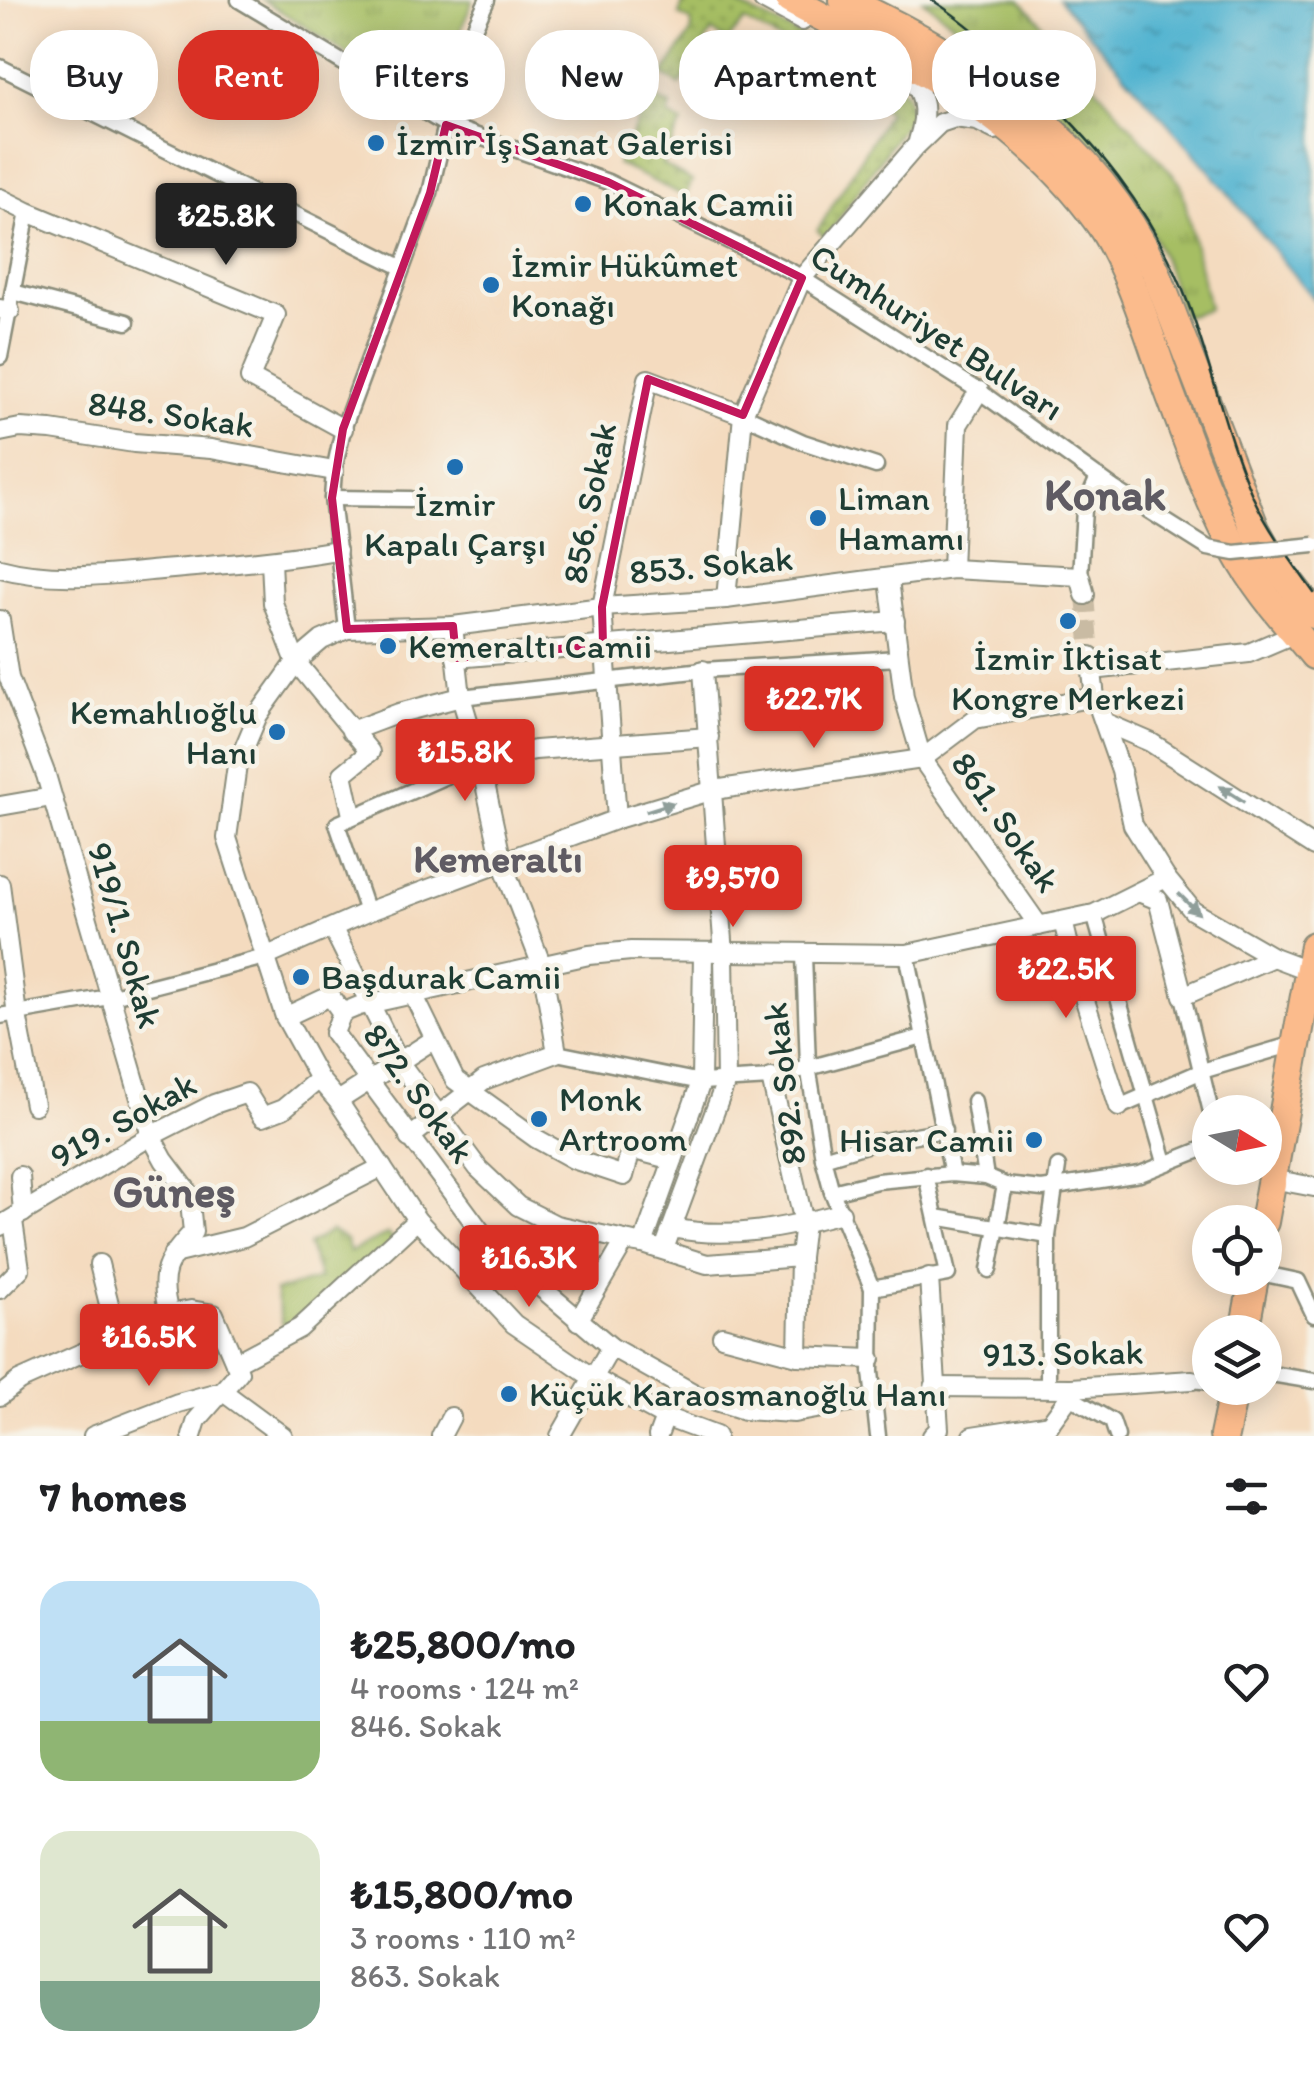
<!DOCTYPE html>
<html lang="en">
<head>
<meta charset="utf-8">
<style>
  body { margin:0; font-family:Itim,sans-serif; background:#f2f2f2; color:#202124; height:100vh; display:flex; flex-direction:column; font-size:38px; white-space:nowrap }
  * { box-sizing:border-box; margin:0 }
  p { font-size:32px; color:#757577 }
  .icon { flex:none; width:55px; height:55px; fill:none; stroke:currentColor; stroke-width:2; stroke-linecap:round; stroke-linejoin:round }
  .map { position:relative; height:1436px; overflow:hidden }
  .details { display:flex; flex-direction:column; background:#fff; flex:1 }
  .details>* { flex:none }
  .hud { position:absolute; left:30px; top:30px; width:1255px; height:90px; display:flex; gap:20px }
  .needle { width:65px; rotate:100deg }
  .tools { position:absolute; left:1192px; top:1095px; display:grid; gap:20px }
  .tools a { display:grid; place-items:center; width:90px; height:90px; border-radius:50%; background:#fff; box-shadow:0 5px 25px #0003; font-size:50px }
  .price { position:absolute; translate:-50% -85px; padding:0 22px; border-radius:10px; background:#d93025; color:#fff; font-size:32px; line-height:65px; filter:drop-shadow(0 2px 5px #0008) }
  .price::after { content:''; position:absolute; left:50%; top:60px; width:30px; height:22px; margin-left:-15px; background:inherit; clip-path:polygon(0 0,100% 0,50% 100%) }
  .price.current { background:#222; color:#fff }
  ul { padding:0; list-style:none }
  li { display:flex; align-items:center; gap:30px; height:250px; padding:0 40px }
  li span { display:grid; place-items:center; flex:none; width:280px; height:200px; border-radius:30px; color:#555 }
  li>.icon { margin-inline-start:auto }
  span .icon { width:120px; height:120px; fill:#fffc; stroke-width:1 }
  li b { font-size:42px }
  h2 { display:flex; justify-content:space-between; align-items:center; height:120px; padding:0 40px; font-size:42px }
  .pill { padding:0 35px; border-radius:40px; background:#fff; box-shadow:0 5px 25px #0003; font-size:35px; line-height:90px }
  .pill.current { background:#d93025; color:#fff }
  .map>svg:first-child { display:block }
  .grass { fill:url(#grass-dots); stroke:#627e4c; stroke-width:2.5 }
  .park { fill:url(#park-tufts); stroke:#627e4c; stroke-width:2.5 }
  .water { fill:url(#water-ripples); stroke:#387882; stroke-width:2.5 }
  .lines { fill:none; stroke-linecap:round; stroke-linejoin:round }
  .minor-tunnel { stroke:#c9bba3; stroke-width:18; stroke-dasharray:18 9; stroke-linecap:butt }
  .pedestrian-casing { stroke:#8a8c7a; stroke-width:19 }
  .minor-casing { stroke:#8a8c7a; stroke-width:22 }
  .primary-casing { stroke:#8a8c7a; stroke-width:32 }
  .pedestrian { stroke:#fff; stroke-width:14 }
  .minor { stroke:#fff; stroke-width:18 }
  .primary { stroke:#fbbb8c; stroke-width:28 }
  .tram { stroke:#1f3d34; stroke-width:2.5 }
  .pedestrian-bridge-casing { stroke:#8a8c7a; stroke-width:19; stroke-linecap:butt }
  .pedestrian-bridge { stroke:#fff; stroke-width:14 }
  .oneway { fill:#8f9e9a }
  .marked { fill:none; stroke:#c2185b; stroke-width:8; stroke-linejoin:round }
  .poi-dot { fill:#1f6fb2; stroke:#f7f3e8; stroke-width:4 }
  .labels { text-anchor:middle; stroke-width:9; stroke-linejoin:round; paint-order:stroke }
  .poi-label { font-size:35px; fill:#1f3d34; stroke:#f7f3e8; text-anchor:start }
  .street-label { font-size:35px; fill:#1f3d34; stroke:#f7f3e8 }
  .quarter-label { font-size:40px; font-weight:bold; fill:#5f5b63; stroke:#f7f3e8 }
  .district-label { font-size:45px; font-weight:bold; fill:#5f5b63; stroke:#f7f3e8 }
</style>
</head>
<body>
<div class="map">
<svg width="1314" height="1436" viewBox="0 0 1314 1436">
  <defs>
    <pattern id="grass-dots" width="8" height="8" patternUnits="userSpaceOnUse" patternTransform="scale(2.5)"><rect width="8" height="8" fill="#a6be64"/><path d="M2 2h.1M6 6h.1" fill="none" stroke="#879c53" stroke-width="1.8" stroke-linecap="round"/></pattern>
    <pattern id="park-tufts" width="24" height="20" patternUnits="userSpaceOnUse" patternTransform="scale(2.5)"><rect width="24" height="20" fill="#a6be64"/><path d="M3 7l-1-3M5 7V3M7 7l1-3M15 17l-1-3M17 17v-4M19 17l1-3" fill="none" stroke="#879c53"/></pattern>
    <pattern id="water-ripples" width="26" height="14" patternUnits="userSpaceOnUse" patternTransform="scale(2.5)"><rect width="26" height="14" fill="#51b3d0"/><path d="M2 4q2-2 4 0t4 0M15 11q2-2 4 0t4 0" fill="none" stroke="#4393aa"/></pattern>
  </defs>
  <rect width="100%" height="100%" fill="#f7f3e8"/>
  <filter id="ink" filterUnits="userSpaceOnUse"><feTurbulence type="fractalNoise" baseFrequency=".01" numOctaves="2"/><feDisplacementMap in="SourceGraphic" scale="20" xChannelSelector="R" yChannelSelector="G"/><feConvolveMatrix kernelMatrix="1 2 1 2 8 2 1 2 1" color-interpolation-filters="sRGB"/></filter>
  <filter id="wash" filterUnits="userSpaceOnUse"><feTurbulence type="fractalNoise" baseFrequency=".0048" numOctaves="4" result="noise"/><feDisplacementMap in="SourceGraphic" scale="40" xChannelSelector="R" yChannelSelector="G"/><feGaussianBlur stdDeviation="2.25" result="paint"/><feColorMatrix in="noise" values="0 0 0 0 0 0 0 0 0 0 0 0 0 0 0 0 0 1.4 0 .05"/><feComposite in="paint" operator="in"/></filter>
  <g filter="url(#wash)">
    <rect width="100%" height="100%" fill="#f4dbbf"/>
    <g class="grass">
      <path d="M684,0h43l139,66 40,26 5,23 -86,124 -7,-9 70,-117 -29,-28 -114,-64 -18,20 -15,-10 -32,54 -17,-10 28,-42 1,-11 -13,-7z"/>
      <path d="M651,96l20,10 -3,9 14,8 -20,41 30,17 -7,15 -68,-32z"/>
    </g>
    <g class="park">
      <path d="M263,0h210l-43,106z"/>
      <path d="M923,0h97l161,184 28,125 -25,7c-12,-30 -21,-65 -38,-93 -51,-86 -144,-163 -223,-223z"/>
      <path d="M331,1231l15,9 4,12 38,-18 7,7 -89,82 -23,3 -8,-35 45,-12 -12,-34z"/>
    </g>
    <path class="water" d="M1059,0h255v300l-99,-123z"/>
  </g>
  <g filter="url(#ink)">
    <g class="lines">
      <path class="minor-tunnel" d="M1085,595l5,61"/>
      <defs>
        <g id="pedestrian">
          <path d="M239,0l207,125 162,57 184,90 187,119 134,97"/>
          <path d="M0,67l401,200"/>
          <path d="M13,292l114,30"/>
          <path d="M0,357l28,-145"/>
          <path d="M743,415l60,27 73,24"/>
          <path d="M332,498l79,1"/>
          <path d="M1080,576l4,-67 14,-32"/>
          <path d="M347,629l-15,-131 2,-27 9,-42 87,-236 24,-103 16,-53 17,-37"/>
          <path d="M461,697l242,-27 195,-12"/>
          <path d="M367,912l-30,-88 143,-63"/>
          <path d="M1094,914l71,248"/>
          <path d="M907,954l45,220"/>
          <path d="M804,955l4,111 15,92 9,34 40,96 -1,84 7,64"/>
          <path d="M1183,996l28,116"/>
          <path d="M0,1016l109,-19 156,-40"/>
          <path d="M557,1053l144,29 70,-4 152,-41"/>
          <path d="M974,1101l12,76"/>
          <path d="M1119,1107l83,-36 95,-28"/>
          <path d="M823,1158l53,-16 68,-12"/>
          <path d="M832,1192l45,-11 75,-7 34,3 19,8 37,4 98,-15 70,-28"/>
          <path d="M936,1217l112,19"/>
          <path d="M989,1270l16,-85"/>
          <path d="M1265,1274l33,7 16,34"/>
          <path d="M872,1288l76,-14 -22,-99"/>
          <path d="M1265,1373l49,8"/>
          <path d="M1192,1380l18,2"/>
          <path d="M1048,1388v-152l10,-69"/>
          <path d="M1068,1396l44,25 5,15"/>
        </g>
        <g id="minor">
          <path d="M763,0l39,21"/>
          <path d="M896,70c30,15 32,41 22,71"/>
          <path d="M0,198l28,14 248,103 -26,63 93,51"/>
          <path d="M0,309l10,2"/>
          <path d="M0,432l20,-4 31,2 83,13 77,6 123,22"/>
          <path d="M271,561l2,42 23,59 74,90 -27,22 9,41"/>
          <path d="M0,568c52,14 108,7 161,2 59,-5 118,-10 176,-20"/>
          <path d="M952,569l6,-144 21,-34"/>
          <path d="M889,580l15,117 18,62 117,167"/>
          <path d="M726,599l17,-184 59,-137 113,-131 25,-24 15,-5 22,3 18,9"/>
          <path d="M0,620l9,58 37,97 105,361 13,24 25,33 4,39c-27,29 -35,42 -24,82"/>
          <path d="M1090,656l5,41 26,74 12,54 33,53 27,33 80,46 37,14"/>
          <path d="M456,658l439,-37"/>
          <path d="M1092,670l157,-17 47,-20"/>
          <path d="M1106,723l44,19 164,105"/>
          <path d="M351,731l48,-18 62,-16"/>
          <path d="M480,761l55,-11 174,-13"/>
          <path d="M0,806l52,-9"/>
          <path d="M617,819l-15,-212 46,-228 95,36"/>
          <path d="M0,884l17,131 17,90"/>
          <path d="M1141,893l17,7 25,96 90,-39"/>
          <path d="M1063,921l11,45 45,141"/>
          <path d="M333,929l66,133 79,106 40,38 38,19 87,19 64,20 93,-7"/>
          <path d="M265,957l102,-45 250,-93 97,-29 208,-31 53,-40 120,-22"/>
          <path d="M413,994l42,86 82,59 36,20 51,17 7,-27 42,11"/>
          <path d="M342,1013l17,-7 230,-51 42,-4 276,3 187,-40 72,-36"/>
          <path d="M342,1013l-8,20 156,211 121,103 86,48 47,15 50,3 79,-14"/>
          <path d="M285,1017l45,-21 12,17"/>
          <path d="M771,1078l33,145 -4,34 -2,99"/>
          <path d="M338,1101l95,-61"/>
          <path d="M409,1138l75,-58 73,-27 -15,-87 -40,-104 -22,-101 -19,-64 -8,-71"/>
          <path d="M20,1176l3,37"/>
          <path d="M1272,1179l42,8"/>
          <path d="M0,1226l151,-90 63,-32 33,-11 15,24 21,-8 36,-30"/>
          <path d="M672,1228c57,12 114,0 169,-15"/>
          <path d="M664,1249l62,-168 -2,-127 -21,-284"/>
          <path d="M173,1254l71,-17 138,-70"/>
          <path d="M99,1264l11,44 14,29"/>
          <path d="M929,1278l10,151 -7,7"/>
          <path d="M0,1289l20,-20 -7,-48"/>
          <path d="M578,1321l47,-80 18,3 58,-162 2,-129"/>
          <path d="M722,1336l76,20 73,3"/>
          <path d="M235,1363l65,-35 117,-108"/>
          <path d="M934,1387l137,1 121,-8"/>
          <path d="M0,1396l19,-15 150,-67 22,-4 23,4 25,58 -42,48 -5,16"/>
          <path d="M1045,1430l22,-30 4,-12"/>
          <path d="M93,1436l85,-33 44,-12 61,45"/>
          <path d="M441,1436l10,-19"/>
          <path d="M560,1436l51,-89"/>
          <path d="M658,1436l7,-19"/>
          <path d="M716,1436l-51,-19 -72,-39 -79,-54 -97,-104 -79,-119 -19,-22 -34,-62 -58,-179 10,-73 21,-50 38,-53 26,-22 25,-11 106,-3 149,-19 124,-8 226,-30 128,7 5,19"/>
          <path d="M972,1436l78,-12"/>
        </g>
        <g id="primary">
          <path d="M790,0c118,63 229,110 310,224 31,45 52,122 72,175 19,51 38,106 65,154 20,37 50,69 77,102"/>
          <path d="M844,0c128,59 250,138 311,270l100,259 18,32 41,53"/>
          <path d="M1264,1222l50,-276"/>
          <path d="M1244,1332l10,-54"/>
          <path d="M1224,1436l10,-48"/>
        </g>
      </defs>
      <use href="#pedestrian" class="pedestrian-casing"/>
      <use href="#minor" class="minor-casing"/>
      <use href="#primary" class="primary-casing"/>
      <use href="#pedestrian" class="pedestrian"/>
      <use href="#minor" class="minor"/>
      <use href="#primary" class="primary"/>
      <path class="tram" d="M932,0c32,20 61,47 88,72 73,67 133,137 168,231 24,63 37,131 65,194 16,34 39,65 61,96"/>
      <defs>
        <path id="pedestrian-bridge" d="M1113,488l95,60 27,5 79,-8"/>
      </defs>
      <use href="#pedestrian-bridge" class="pedestrian-bridge-casing"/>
      <use href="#pedestrian-bridge" class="pedestrian-bridge"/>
    </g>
    <defs><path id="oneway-solid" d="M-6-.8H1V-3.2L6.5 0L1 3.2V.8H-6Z" transform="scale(2.5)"/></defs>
    <g class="oneway">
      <use href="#oneway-solid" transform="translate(1232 794) rotate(-147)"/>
      <use href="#oneway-solid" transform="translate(660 807) rotate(-17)"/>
      <use href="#oneway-solid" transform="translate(1189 904) rotate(45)"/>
    </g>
  </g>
  <path class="marked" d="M446,125l162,57 194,96 -59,137 -95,-36 -46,228 1,38 -147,13 -3,-32 -106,3 -15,-131 11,-69 87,-236z"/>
  <g class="poi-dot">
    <circle cx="376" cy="143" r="10"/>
    <circle cx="583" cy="204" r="10"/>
    <circle cx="491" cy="285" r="10"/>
    <circle cx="455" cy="467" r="10"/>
    <circle cx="818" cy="518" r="10"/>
    <circle cx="1068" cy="621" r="10"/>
    <circle cx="388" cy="646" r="10"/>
    <circle cx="277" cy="732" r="10"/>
    <circle cx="301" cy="977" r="10"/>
    <circle cx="539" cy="1119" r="10"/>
    <circle cx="1034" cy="1140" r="10"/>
    <circle cx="509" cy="1394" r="10"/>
  </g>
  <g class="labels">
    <g class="poi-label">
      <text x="396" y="155">İzmir İş Sanat Galerisi</text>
      <text x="603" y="216">Konak Camii</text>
      <text x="511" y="277">İzmir Hükûmet<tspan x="511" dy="40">Konağı</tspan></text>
      <text x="838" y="510">Liman<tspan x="838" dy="40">Hamamı</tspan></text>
      <text x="455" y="516" text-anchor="middle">İzmir<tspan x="455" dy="40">Kapalı Çarşı</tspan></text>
      <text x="408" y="658">Kemeraltı Camii</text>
      <text x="1068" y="670" text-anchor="middle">İzmir İktisat<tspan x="1068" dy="40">Kongre Merkezi</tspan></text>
      <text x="257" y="724" text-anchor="end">Kemahlıoğlu<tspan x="257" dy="40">Hanı</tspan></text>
      <text x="321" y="989">Başdurak Camii</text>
      <text x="559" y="1111">Monk<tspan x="559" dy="40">Artroom</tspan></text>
      <text x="1014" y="1152" text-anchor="end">Hisar Camii</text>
      <text x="529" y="1406">Küçük Karaosmanoğlu Hanı</text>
    </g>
    <g class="street-label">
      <text transform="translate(937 332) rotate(33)" y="12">Cumhuriyet Bulvarı</text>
      <text transform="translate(171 414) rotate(8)" y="12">848. Sokak</text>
      <text transform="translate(589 503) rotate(-79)" y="12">856. Sokak</text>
      <text transform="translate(711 565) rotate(-5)" y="12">853. Sokak</text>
      <text transform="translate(1006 822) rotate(55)" y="12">861. Sokak</text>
      <text transform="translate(125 935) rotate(74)" y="12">919/1. Sokak</text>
      <text transform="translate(784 1084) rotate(-97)" y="12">892. Sokak</text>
      <text transform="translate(419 1093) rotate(54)" y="12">872. Sokak</text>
      <text transform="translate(123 1120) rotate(-29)" y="12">919. Sokak</text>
      <text transform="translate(1063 1353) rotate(-1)" y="12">913. Sokak</text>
    </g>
    <g class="quarter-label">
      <text x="498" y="872">Kemeraltı</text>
    </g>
    <g class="district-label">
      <text x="1105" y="510">Konak</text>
      <text x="174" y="1207">Güneş</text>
    </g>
  </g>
</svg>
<div class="tools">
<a><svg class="needle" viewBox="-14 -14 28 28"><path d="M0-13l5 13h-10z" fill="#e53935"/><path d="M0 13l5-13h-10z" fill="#757577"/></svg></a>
<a><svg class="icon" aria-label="locate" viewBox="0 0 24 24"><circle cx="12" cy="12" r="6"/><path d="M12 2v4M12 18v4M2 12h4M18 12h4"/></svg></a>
<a><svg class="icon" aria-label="layers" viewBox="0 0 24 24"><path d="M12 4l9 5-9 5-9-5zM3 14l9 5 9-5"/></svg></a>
</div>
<b class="price current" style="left:226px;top:268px">₺25.8K</b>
<b class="price" style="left:814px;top:751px">₺22.7K</b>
<b class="price" style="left:465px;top:804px">₺15.8K</b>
<b class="price" style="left:733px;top:930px">₺9,570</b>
<b class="price" style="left:1066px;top:1021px">₺22.5K</b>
<b class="price" style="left:529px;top:1310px">₺16.3K</b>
<b class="price" style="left:149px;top:1389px">₺16.5K</b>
<div class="hud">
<a class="pill">Buy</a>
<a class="pill current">Rent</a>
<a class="pill">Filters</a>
<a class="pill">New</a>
<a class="pill">Apartment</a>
<a class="pill">House</a>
</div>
</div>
<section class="details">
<h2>7 homes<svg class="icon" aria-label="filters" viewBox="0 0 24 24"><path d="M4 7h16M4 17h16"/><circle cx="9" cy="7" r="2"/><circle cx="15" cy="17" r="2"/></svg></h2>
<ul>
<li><span style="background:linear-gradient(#bfe0f5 70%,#8fb573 0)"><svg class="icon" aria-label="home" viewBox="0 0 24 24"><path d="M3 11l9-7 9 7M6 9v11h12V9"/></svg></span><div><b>₺25,800/mo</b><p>4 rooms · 124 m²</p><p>846. Sokak</p></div><svg class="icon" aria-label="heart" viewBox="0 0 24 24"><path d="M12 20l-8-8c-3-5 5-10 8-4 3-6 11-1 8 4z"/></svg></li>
<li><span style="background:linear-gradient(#dfe7d0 75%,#7fa58c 0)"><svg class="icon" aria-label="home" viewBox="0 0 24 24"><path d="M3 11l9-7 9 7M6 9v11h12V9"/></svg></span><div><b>₺15,800/mo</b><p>3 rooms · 110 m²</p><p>863. Sokak</p></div><svg class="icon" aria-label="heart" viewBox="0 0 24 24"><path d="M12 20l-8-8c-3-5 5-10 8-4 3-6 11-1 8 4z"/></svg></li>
</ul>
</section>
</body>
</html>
